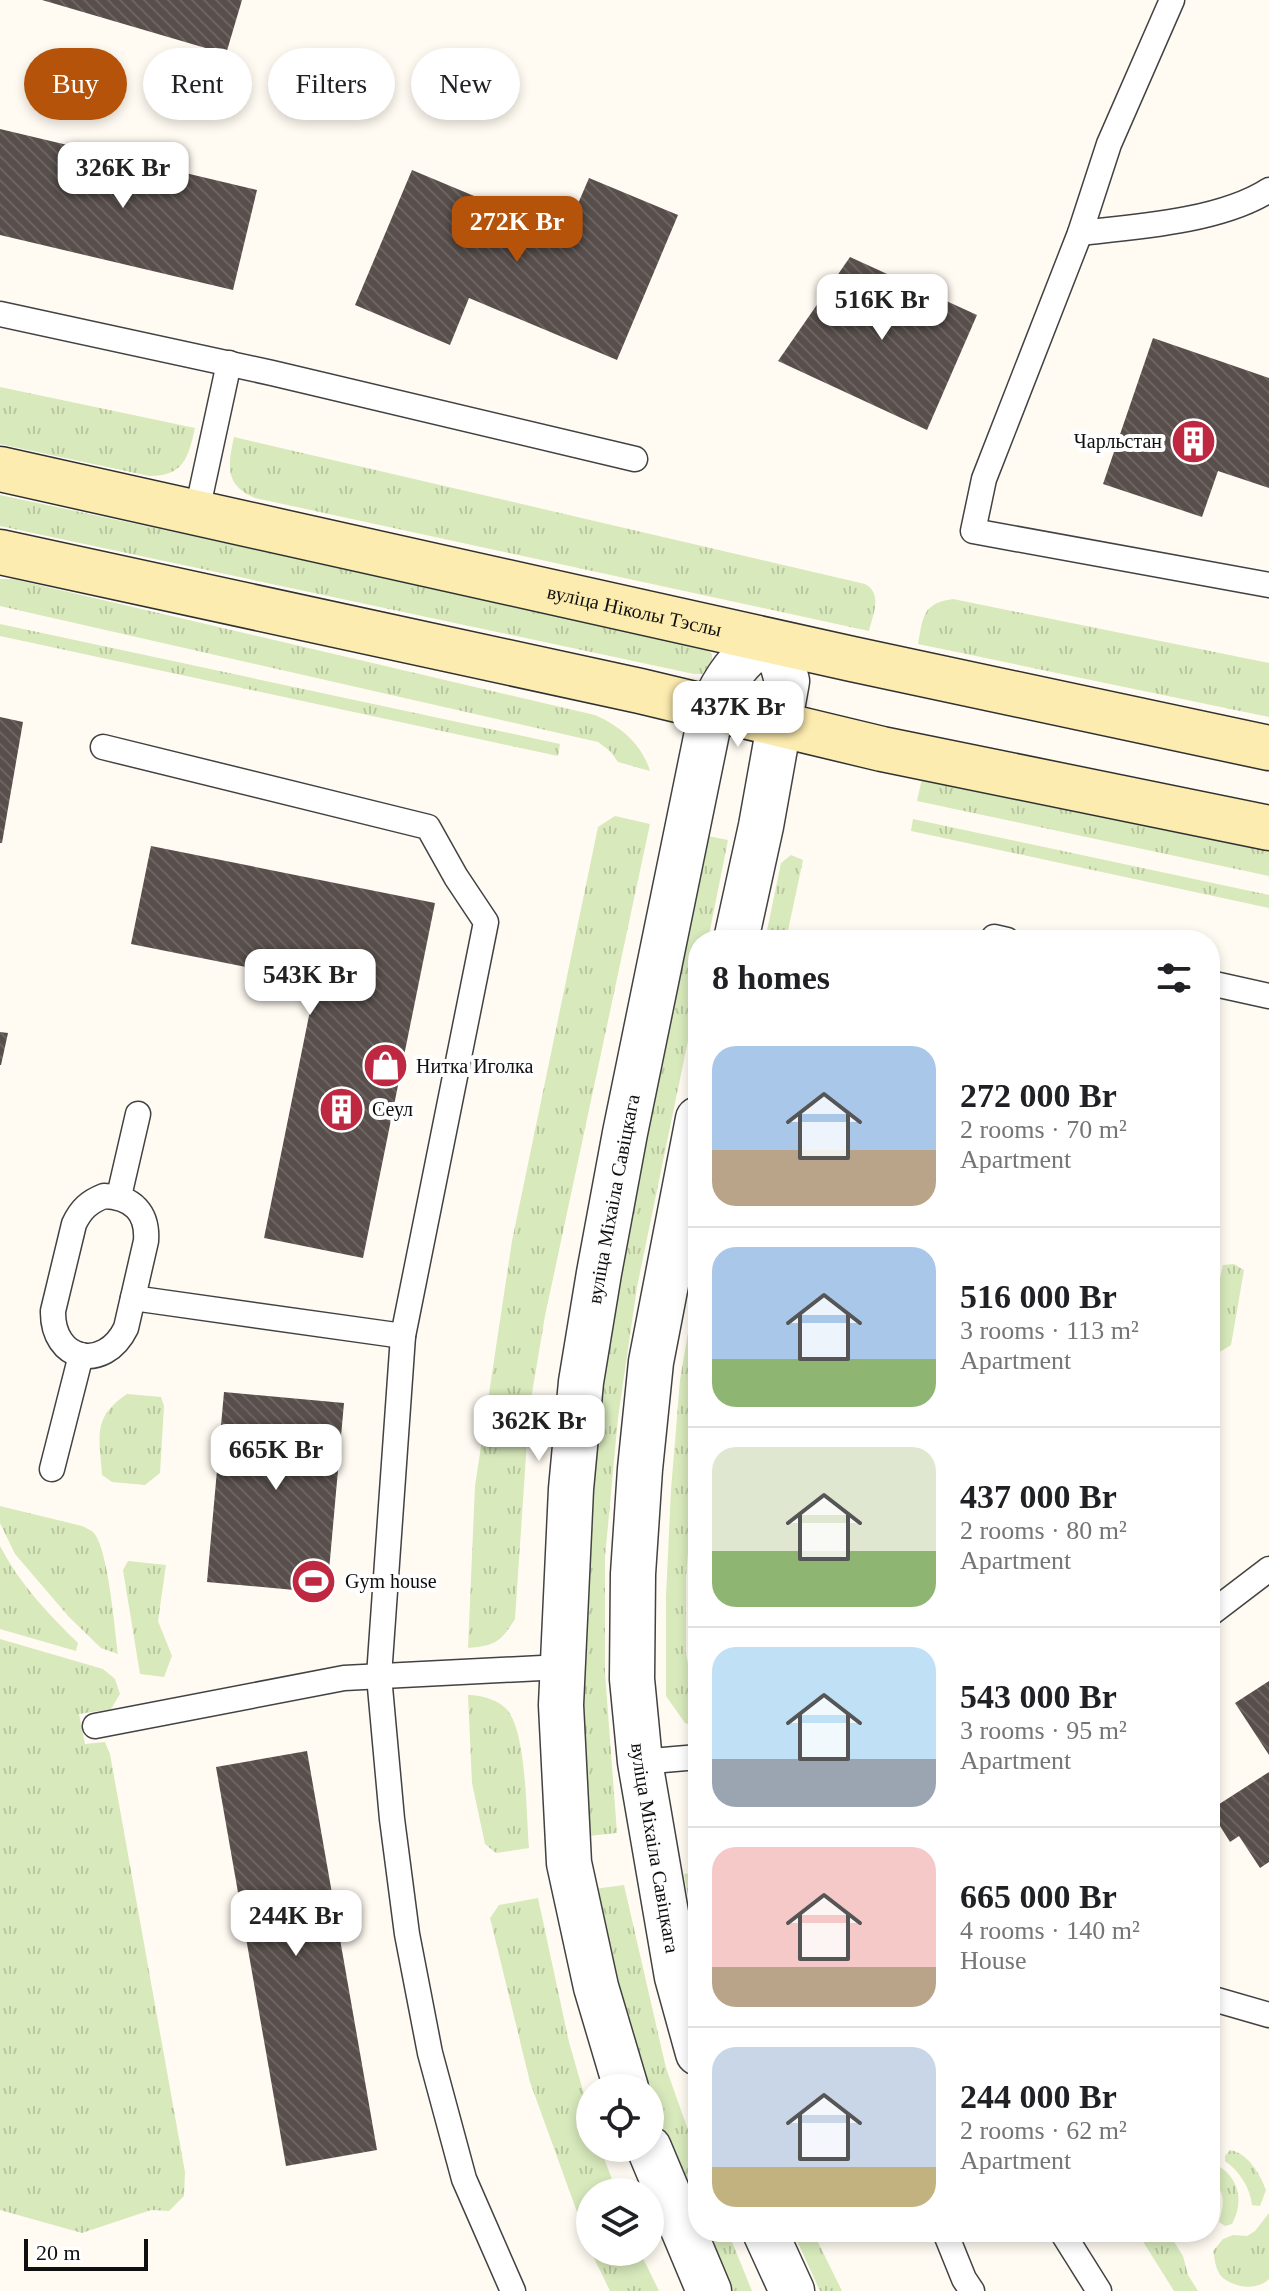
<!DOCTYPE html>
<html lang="en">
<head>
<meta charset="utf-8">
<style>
  body { margin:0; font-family:Georgia,serif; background:#f6f6f6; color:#202124; height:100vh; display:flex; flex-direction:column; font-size:30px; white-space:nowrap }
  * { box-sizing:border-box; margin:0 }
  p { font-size:26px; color:#757577 }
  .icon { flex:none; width:44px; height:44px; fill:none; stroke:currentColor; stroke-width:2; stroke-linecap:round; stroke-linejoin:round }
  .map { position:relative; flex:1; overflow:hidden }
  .panel { position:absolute; left:688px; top:930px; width:532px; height:1312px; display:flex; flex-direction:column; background:#fff; border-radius:32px; box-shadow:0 4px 12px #0003 }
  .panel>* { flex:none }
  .hud { position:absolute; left:24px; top:48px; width:544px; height:72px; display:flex; gap:16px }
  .fabs { position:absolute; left:576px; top:2074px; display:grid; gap:16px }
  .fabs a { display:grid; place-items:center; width:88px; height:88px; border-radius:50%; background:#fff; box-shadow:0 4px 12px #0003; font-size:40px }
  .scale { position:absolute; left:24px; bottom:20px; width:124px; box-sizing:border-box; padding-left:8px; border:4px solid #0f0f0f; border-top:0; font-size:22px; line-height:28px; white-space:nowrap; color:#0f0f0f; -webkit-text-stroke:6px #fff; paint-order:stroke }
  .price { position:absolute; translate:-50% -68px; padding:0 18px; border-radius:16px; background:#fff; color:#222; font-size:26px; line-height:52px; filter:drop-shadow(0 2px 4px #0008) }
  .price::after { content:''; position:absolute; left:50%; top:48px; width:24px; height:18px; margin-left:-12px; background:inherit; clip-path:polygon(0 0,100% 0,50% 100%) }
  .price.current { background:#b45309; color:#fff }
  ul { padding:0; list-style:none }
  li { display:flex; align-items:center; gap:24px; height:200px; padding:0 24px }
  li+li { border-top:2px solid #e0e0e0 }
  li span { display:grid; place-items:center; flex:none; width:224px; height:160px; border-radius:24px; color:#555 }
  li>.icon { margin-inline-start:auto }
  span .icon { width:96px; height:96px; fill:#fffc; stroke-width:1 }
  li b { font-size:34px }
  h2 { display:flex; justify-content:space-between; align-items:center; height:96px; padding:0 24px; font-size:34px }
  .tag { padding:0 28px; border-radius:36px; background:#fff; box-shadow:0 4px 12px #0003; font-size:28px; line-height:72px }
  .tag.current { background:#b45309; color:#fff }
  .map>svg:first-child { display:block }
  .grass { fill:url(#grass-tufts) }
  .building { fill:url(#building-back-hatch) }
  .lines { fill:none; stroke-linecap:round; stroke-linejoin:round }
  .service-casing { stroke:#424242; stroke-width:27 }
  .tertiary-casing { stroke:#424242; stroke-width:47 }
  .secondary-casing { stroke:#313131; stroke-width:47 }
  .service { stroke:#fff; stroke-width:24 }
  .tertiary { stroke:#fff; stroke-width:44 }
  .secondary { stroke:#fdecaf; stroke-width:44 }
  .labels { text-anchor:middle; stroke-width:8; stroke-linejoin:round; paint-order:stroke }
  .poi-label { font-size:20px; fill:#0f0f0f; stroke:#fff; text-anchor:start }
  .street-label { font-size:20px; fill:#0f0f0f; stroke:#fff }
</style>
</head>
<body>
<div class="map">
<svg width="1269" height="2291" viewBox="0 0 1269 2291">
  <defs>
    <pattern id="grass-tufts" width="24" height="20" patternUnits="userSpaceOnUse" patternTransform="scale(2)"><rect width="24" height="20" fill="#d8e9bc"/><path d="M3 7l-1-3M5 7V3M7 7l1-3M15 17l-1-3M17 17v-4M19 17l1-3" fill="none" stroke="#b8c7a0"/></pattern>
    <pattern id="building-back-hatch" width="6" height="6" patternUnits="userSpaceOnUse" patternTransform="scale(2)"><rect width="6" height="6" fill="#584f4c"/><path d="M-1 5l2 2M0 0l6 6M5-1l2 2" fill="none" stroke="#6b6461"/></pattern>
  </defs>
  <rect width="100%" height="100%" fill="#fffbf2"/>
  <g class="grass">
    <path d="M0,387l195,41c-7,30 -11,48 -46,48l-149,-32z"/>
    <path d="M234,437l631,147c18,10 8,30 4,47l-614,-133c-31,-13 -27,-33 -21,-61z"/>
    <path d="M0,495l701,149 11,10v9l-10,11h-8l-694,-148z"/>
    <path d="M0,579h13l582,136c25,11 47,29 55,56l-32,-9 -8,-11 -12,-9 -598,-136z"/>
    <path d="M953,599l316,64v54l-351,-73c5,-26 4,-41 35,-45z"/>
    <path d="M0,624l560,120 -2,12 -558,-120z"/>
    <path d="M923,774l346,74v28l-352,-75z"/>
    <path d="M615,816l35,8 -105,492 -16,95 -14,208c-14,23 -20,27 -47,29l7,-162 37,-245 86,-414z"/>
    <path d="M913,819l356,76v13l-358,-77z"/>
    <path d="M703,835l25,5 -20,100h-10v52l-61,295 -19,131 -13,139v116l12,160 -29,3 -11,-144 11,-265z"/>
    <path d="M791,855l12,5 -17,80h-21l16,-77z"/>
    <path d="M1234,1264l10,6 -13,75 -13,8 -8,-2v-30l13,-56z"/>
    <path d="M698,1274v156l-12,147v77l12,60v13l-13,-4 -19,-27v-99l5,-107 9,-110z"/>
    <path d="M127,1394l34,3 3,9 -4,67 -15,12 -33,-3 -10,-7c-2,-38 -11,-57 25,-81z"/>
    <path d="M0,1506l82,20c2,1 9,4 11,6 15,14 22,99 25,122l-17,-6 -32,-31 -54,-63 -15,-31z"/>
    <path d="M0,1546c19,37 48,68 78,97l-2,8 -76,-22z"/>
    <path d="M128,1561l38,4 -8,56 14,35 -8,21 -24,-3 -17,-104z"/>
    <path d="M0,1639l103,30 12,10 5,15 -9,15 -32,5 6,30 20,-2 5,12 75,418 -1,24 -15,15 -18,-1 -69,23 -82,-23z"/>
    <path d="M468,1695c13,0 32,5 40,16 19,25 18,104 21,137l-33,5 -11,-9 -13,-61z"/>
    <path d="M698,1872v78l-14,-76z"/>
    <path d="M624,1885l42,183 32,90v74h30l24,59h-29c-17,-38 -33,-76 -48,-114 -11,-29 -25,-58 -25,-89h-7l-11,-34 -38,-165z"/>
    <path d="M538,1898l31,144 21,73v33h10l17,44h-27v56l-60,-166 -40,-164 9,-13z"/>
    <path d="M1230,2150c18,3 30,24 36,40l-6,16 -8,-1c-2,-18 -13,-34 -27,-44v-5z"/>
    <path d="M1210,2162c27,10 36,37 22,62l-7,2 -6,-4c6,-21 6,-30 -9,-46z"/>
    <path d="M1269,2213v66c-12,12 -36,9 -48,-3 -6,-7 -6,-17 -8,-25l10,-12 10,-4 14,1 8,-5z"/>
    <path d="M793,2232h20l29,59h-22z"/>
    <path d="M1137,2232h31l15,24 5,19 10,16h-24z"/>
    <path d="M591,2252h49l19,39h-49z"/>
  </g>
  <g class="building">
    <path d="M42,0h200l-16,54z"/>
    <path d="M0,129l257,61 -24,100 -233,-55z"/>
    <path d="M412,170l153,64 24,-56 89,37 -61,145 -148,-62 -19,47 -95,-40z"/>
    <path d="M850,257l127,58 -50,115 -149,-69z"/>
    <path d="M1153,338l116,40v110l-51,-17 -16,46 -99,-33z"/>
    <path d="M0,717l23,5 -21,121h-2z"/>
    <path d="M151,846l284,57 -72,355 -99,-20 52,-257 -185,-37z"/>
    <path d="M0,1032l8,1 -7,32h-1z"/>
    <path d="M224,1392l120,11 -17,190 -120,-11z"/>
    <path d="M1269,1681v74l-34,-52z"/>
    <path d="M307,1751l70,399 -91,16 -70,-399z"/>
    <path d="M1269,1772v90l-9,6 -21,-32 -9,6 -20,-32z"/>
  </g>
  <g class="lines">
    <defs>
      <g id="service">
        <path d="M1172,0l-63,144 -29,89 -96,246 -11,52 296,54"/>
        <path d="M1080,233c56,-6 141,-12 189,-43"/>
        <path d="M0,314l272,59 363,86"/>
        <path d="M197,511l32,-148"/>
        <path d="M103,747l325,80 28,50 30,45 -83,414 -24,340 13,143 15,115 23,119 34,126 49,112"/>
        <path d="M994,937l13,3"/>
        <path d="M1210,983l59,13"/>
        <path d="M104,1196c29,1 44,17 42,45l-20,87c-22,45 -74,33 -73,-17l21,-87c7,-15 15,-22 30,-28z"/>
        <path d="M119,1196l19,-82"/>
        <path d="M133,1298l270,38"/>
        <path d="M52,1469l29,-114"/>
        <path d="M1210,1614l59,-45"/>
        <path d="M95,1726l249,-48 217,-11"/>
        <path d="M640,1762l58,-5"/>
        <path d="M1210,1998l59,17"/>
        <path d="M945,2232l19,47 8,12"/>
        <path d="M1062,2232l37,59"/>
      </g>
      <g id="tertiary">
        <path id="s1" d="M698,1119l-47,243 -11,107 -7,105 -1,105 8,83 37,215 21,76"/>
        <path id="s2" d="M626,2088l-30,-101 -27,-124 -8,-158 10,-216 10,-107 18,-109 26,-140 87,-425c13,-30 27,-48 52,-68l18,23 5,18 -26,145 -25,114"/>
        <path d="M649,2148l60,143"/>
        <path d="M765,2232l27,59"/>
      </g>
      <g id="secondary">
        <path id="s3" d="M0,469l852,190 417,89"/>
        <path d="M0,552l640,139 242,58 387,79"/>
      </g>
    </defs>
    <use href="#service" class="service-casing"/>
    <use href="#tertiary" class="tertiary-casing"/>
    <use href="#secondary" class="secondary-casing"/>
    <use href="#service" class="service"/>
    <use href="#tertiary" class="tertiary"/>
    <use href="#secondary" class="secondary"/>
  </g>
  <defs>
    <symbol id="building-disc" viewBox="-11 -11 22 22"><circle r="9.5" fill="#be2941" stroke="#fff"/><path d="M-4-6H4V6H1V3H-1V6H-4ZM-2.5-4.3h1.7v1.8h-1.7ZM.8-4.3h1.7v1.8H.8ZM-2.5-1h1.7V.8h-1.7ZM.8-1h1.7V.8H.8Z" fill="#fff"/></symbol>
    <symbol id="shop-disc" viewBox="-11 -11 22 22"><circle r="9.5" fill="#be2941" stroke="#fff"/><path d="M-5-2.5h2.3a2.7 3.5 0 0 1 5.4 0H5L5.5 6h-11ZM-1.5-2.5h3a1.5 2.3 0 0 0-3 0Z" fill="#fff"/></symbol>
    <symbol id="stadium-disc" viewBox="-11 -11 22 22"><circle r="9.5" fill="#be2941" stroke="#fff"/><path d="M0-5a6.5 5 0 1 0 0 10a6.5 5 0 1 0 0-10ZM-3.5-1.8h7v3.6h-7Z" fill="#fff"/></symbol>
  </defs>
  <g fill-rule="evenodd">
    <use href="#building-disc" x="1168" y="416" width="51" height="51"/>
    <use href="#shop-disc" x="360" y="1040" width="51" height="51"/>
    <use href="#building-disc" x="316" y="1084" width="51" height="51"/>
    <use href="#stadium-disc" x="288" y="1556" width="51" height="51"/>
  </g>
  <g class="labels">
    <g class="poi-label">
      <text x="1162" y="448" text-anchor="end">Чарльстан</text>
      <text x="416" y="1073">Нитка Иголка</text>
      <text x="372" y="1116">Сеул</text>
      <text x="345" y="1588">Gym house</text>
    </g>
    <g class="street-label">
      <text dy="7" stroke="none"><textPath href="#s3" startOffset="650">вуліца Ніколы Тэслы</textPath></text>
      <text dy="7" stroke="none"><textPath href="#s2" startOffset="900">вуліца Міхаіла Савіцкага</textPath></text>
      <text dy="7" stroke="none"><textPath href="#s1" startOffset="736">вуліца Міхаіла Савіцкага</textPath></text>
    </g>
  </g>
</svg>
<div class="fabs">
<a><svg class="icon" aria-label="locate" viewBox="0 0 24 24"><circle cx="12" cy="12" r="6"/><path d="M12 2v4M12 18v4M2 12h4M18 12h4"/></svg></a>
<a><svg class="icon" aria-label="layers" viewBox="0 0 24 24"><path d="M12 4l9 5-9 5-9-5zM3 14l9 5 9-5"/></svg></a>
</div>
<div class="scale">20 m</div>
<b class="price" style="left:123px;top:210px">326K Br</b>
<b class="price current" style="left:517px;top:264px">272K Br</b>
<b class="price" style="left:882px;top:342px">516K Br</b>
<b class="price" style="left:738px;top:749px">437K Br</b>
<b class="price" style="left:310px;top:1017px">543K Br</b>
<b class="price" style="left:539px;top:1463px">362K Br</b>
<b class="price" style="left:276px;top:1492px">665K Br</b>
<b class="price" style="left:296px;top:1958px">244K Br</b>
<div class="hud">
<a class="tag current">Buy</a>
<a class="tag">Rent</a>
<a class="tag">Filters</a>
<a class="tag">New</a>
</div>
<section class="panel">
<h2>8 homes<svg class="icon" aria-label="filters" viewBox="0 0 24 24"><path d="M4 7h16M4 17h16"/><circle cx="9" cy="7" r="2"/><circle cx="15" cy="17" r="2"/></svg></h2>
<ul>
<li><span style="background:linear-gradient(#a9c7e8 65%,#b9a48a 0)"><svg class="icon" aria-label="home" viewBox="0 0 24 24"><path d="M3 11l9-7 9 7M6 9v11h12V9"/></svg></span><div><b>272 000 Br</b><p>2 rooms · 70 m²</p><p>Apartment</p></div></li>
<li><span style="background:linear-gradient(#a9c7e8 70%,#8fb573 0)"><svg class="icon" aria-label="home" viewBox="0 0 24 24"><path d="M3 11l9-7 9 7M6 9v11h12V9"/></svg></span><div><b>516 000 Br</b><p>3 rooms · 113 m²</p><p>Apartment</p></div></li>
<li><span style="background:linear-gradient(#dfe7d0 65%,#8fb573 0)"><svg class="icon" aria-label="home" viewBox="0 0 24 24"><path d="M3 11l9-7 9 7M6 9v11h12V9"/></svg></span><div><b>437 000 Br</b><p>2 rooms · 80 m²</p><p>Apartment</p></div></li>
<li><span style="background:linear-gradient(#bfe0f5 70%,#9aa5b1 0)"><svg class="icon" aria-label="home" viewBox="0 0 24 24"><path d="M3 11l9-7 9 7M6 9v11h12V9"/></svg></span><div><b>543 000 Br</b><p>3 rooms · 95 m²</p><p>Apartment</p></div></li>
<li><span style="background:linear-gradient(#f6c9c9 75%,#b9a48a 0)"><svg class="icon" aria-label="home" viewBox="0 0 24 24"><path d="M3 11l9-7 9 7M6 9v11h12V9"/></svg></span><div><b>665 000 Br</b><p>4 rooms · 140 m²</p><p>House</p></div></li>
<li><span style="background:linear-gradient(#c9d6e8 75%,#c2b280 0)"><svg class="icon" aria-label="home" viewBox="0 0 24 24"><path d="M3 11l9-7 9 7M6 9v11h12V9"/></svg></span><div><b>244 000 Br</b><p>2 rooms · 62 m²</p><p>Apartment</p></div></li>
</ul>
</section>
</div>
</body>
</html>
